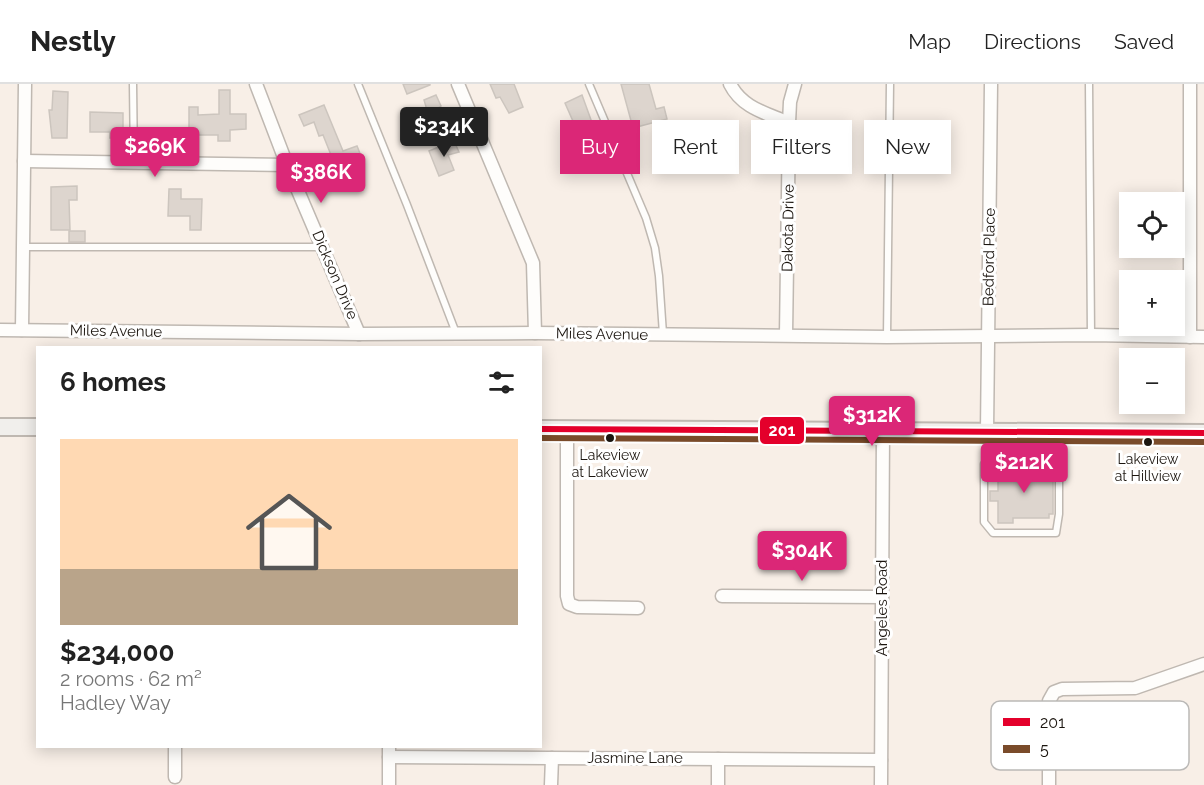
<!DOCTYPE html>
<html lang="en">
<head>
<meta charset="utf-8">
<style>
  body { margin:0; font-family:Raleway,sans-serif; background:#f2f2f2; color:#222; height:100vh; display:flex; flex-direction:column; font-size:22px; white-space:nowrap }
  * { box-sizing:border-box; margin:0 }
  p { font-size:20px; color:#767676 }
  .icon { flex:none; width:33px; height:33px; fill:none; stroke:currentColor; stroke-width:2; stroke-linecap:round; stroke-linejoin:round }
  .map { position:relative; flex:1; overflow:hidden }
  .panel { position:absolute; left:36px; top:262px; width:506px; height:402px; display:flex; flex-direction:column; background:#fff; border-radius:0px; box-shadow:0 3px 15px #0003 }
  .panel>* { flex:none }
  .guide { position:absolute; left:560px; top:36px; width:554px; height:54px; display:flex; gap:12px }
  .tools { position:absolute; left:1119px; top:108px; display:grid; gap:12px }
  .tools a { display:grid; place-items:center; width:66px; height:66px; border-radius:0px; background:#fff; box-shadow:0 3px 15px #0003; font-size:30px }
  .price { position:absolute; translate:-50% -51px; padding:0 14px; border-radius:6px; background:#db2777; color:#fff; font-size:20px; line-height:39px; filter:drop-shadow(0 2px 3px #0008) }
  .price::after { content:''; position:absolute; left:50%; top:36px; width:18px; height:14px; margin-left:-9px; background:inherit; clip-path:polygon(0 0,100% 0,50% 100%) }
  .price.current { background:#222; color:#fff }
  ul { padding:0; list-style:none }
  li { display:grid; align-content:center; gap:12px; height:318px; padding:0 24px }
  li span { display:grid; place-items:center; height:186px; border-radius:0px; color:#555 }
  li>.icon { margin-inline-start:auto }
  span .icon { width:108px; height:108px; fill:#fffc; stroke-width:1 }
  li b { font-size:26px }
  h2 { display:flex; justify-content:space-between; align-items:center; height:72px; padding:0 24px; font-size:26px }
  .chip { padding:0 21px; border-radius:0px; background:#fff; box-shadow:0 3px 15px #0003; font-size:21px; line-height:54px }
  .chip.current { background:#db2777; color:#fff }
  header { display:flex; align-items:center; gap:36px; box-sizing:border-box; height:84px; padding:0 30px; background:#fff; border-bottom:2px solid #e0e0e0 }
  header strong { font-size:28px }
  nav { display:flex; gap:33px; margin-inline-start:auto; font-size:21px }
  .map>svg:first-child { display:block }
  .building { fill:#ddd5ce; stroke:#ccc5be; stroke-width:1.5 }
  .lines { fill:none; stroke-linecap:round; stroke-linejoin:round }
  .lane-casing { stroke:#bfb8b1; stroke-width:9 }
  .street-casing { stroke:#bfb8b1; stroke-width:15 }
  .secondary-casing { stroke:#bfb8b1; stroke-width:20 }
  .lane { stroke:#fefdfb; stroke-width:6 }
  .street { stroke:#fefdfb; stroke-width:12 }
  .secondary { stroke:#f1efec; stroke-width:16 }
  .bus-1-casing { stroke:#fff; stroke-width:10 }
  .bus-2-casing { stroke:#fff; stroke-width:10 }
  .bus-1 { stroke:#e4002b; stroke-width:6 }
  .bus-2 { stroke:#7a4b2a; stroke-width:6 }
  .bus-dot { fill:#1b150f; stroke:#fff; stroke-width:2 }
  .labels { text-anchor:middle; stroke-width:6; stroke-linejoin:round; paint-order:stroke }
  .bus-label { font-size:14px; fill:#1b150f; stroke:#fff }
  .street-label { font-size:15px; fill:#1b150f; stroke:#fff }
  .key { fill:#fff; stroke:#bbb9b7; stroke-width:1.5 }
  .key-label { font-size:16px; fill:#1b150f }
  .line-badge { stroke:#fff; stroke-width:2 }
  .badge-label { font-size:16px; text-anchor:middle; font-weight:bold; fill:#fff }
</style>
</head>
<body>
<header>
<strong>Nestly</strong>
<nav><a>Map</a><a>Directions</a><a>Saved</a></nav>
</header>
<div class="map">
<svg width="1204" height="701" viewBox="0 0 1204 701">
  <rect width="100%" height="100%" fill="#f8efe7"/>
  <g class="building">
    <path d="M403,0h27v1l-23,9z"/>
    <path d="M490,0h24l9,23 -14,6 -9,-16 -4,1z"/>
    <path d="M621,0h28l7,25 8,-2 3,12 -34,9z"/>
    <path d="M219,6h11v24h16v15l-16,1v11h-12v-6h-28v5h-13v-12h12v-21h9v8l21,-1z"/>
    <path d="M53,7l15,1 -1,46h-15l-3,-28h3z"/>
    <path d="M436,11l5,11 -3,2 7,19 -19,7 -7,-21 8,-3 -3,-10z"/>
    <path d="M582,11l13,36 -12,6 -5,-10 -2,1 -11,-25z"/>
    <path d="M324,21l19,46 14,-5 6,15 -14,7 4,9 -26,10 -7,-15 15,-7 -12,-30 -4,1 -5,-14 -10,4 -5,-11z"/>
    <path d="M90,28l33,1v25h-13v-6h-20z"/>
    <path d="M454,57l5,11 -11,3 6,15 -15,6 -10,-25z"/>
    <path d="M77,102v14h-8l1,30h-19v-43z"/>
    <path d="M169,105h12v10h21l-1,31h-11v-14h-22z"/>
    <rect x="69" y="147" width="16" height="11"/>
    <path d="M998,384l45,2v-2h10v46h-4v4h-36v5h-15v-22h-8v-10h8z"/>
  </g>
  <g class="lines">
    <defs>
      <g id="lane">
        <path d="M133,0l1,79"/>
        <path d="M358,0l49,121 49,128"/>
        <path d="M589,0l57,134 9,30 4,28 4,58"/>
        <path d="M1089,0l2,251"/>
        <path d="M23,163h299"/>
        <path d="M887,253l3,-253"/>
        <path d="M993,348v21l-9,11v58l9,11h63l3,-19v-79"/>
      </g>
      <g id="street">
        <path d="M256,0l31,81 72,169"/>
        <path d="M458,0l75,179 2,70"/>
        <path d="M730,0c12,24 36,29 59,39"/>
        <path d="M1190,0v253"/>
        <path d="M24,77l263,4"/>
        <path d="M0,246l359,4 176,-1 352,4 204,-2 113,2"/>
        <path d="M22,246l3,-246"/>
        <path d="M786,251l3,-212 1,-21 5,-18"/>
        <path d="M567,345v167l2,8 8,3 61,1"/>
        <path d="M987,347l4,-347"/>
        <path d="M722,512l160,1"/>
        <path d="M389,673l492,3"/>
        <path d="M718,675v26"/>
        <path d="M175,693v-30"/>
        <path d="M389,701v-38"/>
        <path d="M551,701l1,-27"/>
        <path d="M881,701l2,-355"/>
        <path d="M1049,701v-84l5,-9 8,-3 73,-1 69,-24"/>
      </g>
      <g id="secondary">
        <path d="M0,343h38"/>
        <path d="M540,345l664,4"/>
      </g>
    </defs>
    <use href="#lane" class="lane-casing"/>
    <use href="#street" class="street-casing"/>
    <use href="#secondary" class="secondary-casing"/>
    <use href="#lane" class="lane"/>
    <use href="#street" class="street"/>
    <use href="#secondary" class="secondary"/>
    <defs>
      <path id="bus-1" d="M540,345l664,4"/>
      <path id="bus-2" d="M540,354l664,4"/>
    </defs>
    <use href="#bus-1" class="bus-1-casing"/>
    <use href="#bus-2" class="bus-2-casing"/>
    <use href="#bus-1" class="bus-1"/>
    <use href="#bus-2" class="bus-2"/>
  </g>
  <g class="bus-dot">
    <circle cx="610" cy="354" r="5"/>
    <circle cx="1148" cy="358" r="5"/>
  </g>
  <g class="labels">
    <g class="bus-label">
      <text x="610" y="376">Lakeview<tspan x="610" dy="17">at Lakeview</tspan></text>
      <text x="1148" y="380">Lakeview<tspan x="1148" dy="17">at Hillview</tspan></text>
    </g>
    <g class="street-label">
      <text transform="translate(788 144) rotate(-89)" y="5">Dakota Drive</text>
      <text transform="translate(989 173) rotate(-89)" y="5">Bedford Place</text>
      <text transform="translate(335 191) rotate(67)" y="5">Dickson Drive</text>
      <text transform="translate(116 247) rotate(1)" y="5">Miles Avenue</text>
      <text transform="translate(602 250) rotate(1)" y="5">Miles Avenue</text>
      <text transform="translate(882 524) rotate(-90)" y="5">Angeles Road</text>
      <text x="635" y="679">Jasmine Lane</text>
    </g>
  </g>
  <rect x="991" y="617" width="198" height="69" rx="9" class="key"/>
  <rect x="1003" y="634" width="27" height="8" fill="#e4002b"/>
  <rect x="1003" y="661" width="27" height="8" fill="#7a4b2a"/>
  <g class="key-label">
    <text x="1040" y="644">201</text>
    <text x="1040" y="671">5</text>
  </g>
  <rect class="line-badge" x="759" y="332" width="46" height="29" rx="6" fill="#e4002b"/>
  <g class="badge-label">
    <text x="782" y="352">201</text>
  </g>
</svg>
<div class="tools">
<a><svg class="icon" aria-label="locate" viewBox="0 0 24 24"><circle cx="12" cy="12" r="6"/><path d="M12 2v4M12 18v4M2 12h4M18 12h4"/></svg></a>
<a>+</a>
<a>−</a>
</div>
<b class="price current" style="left:444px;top:74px">$234K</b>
<b class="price" style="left:155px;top:94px">$269K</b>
<b class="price" style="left:321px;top:120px">$386K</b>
<b class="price" style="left:872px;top:363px">$312K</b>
<b class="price" style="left:1024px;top:410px">$212K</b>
<b class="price" style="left:802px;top:498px">$304K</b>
<div class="guide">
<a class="chip current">Buy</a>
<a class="chip">Rent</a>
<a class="chip">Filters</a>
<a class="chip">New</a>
</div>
<section class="panel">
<h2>6 homes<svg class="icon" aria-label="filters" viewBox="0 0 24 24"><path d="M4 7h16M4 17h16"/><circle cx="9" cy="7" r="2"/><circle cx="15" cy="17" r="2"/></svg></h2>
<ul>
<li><span style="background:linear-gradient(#ffd9b3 70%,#b9a48a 0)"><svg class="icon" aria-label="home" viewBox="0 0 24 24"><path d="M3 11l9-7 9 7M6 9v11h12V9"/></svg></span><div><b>$234,000</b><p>2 rooms · 62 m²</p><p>Hadley Way</p></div></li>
</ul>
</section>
</div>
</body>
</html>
